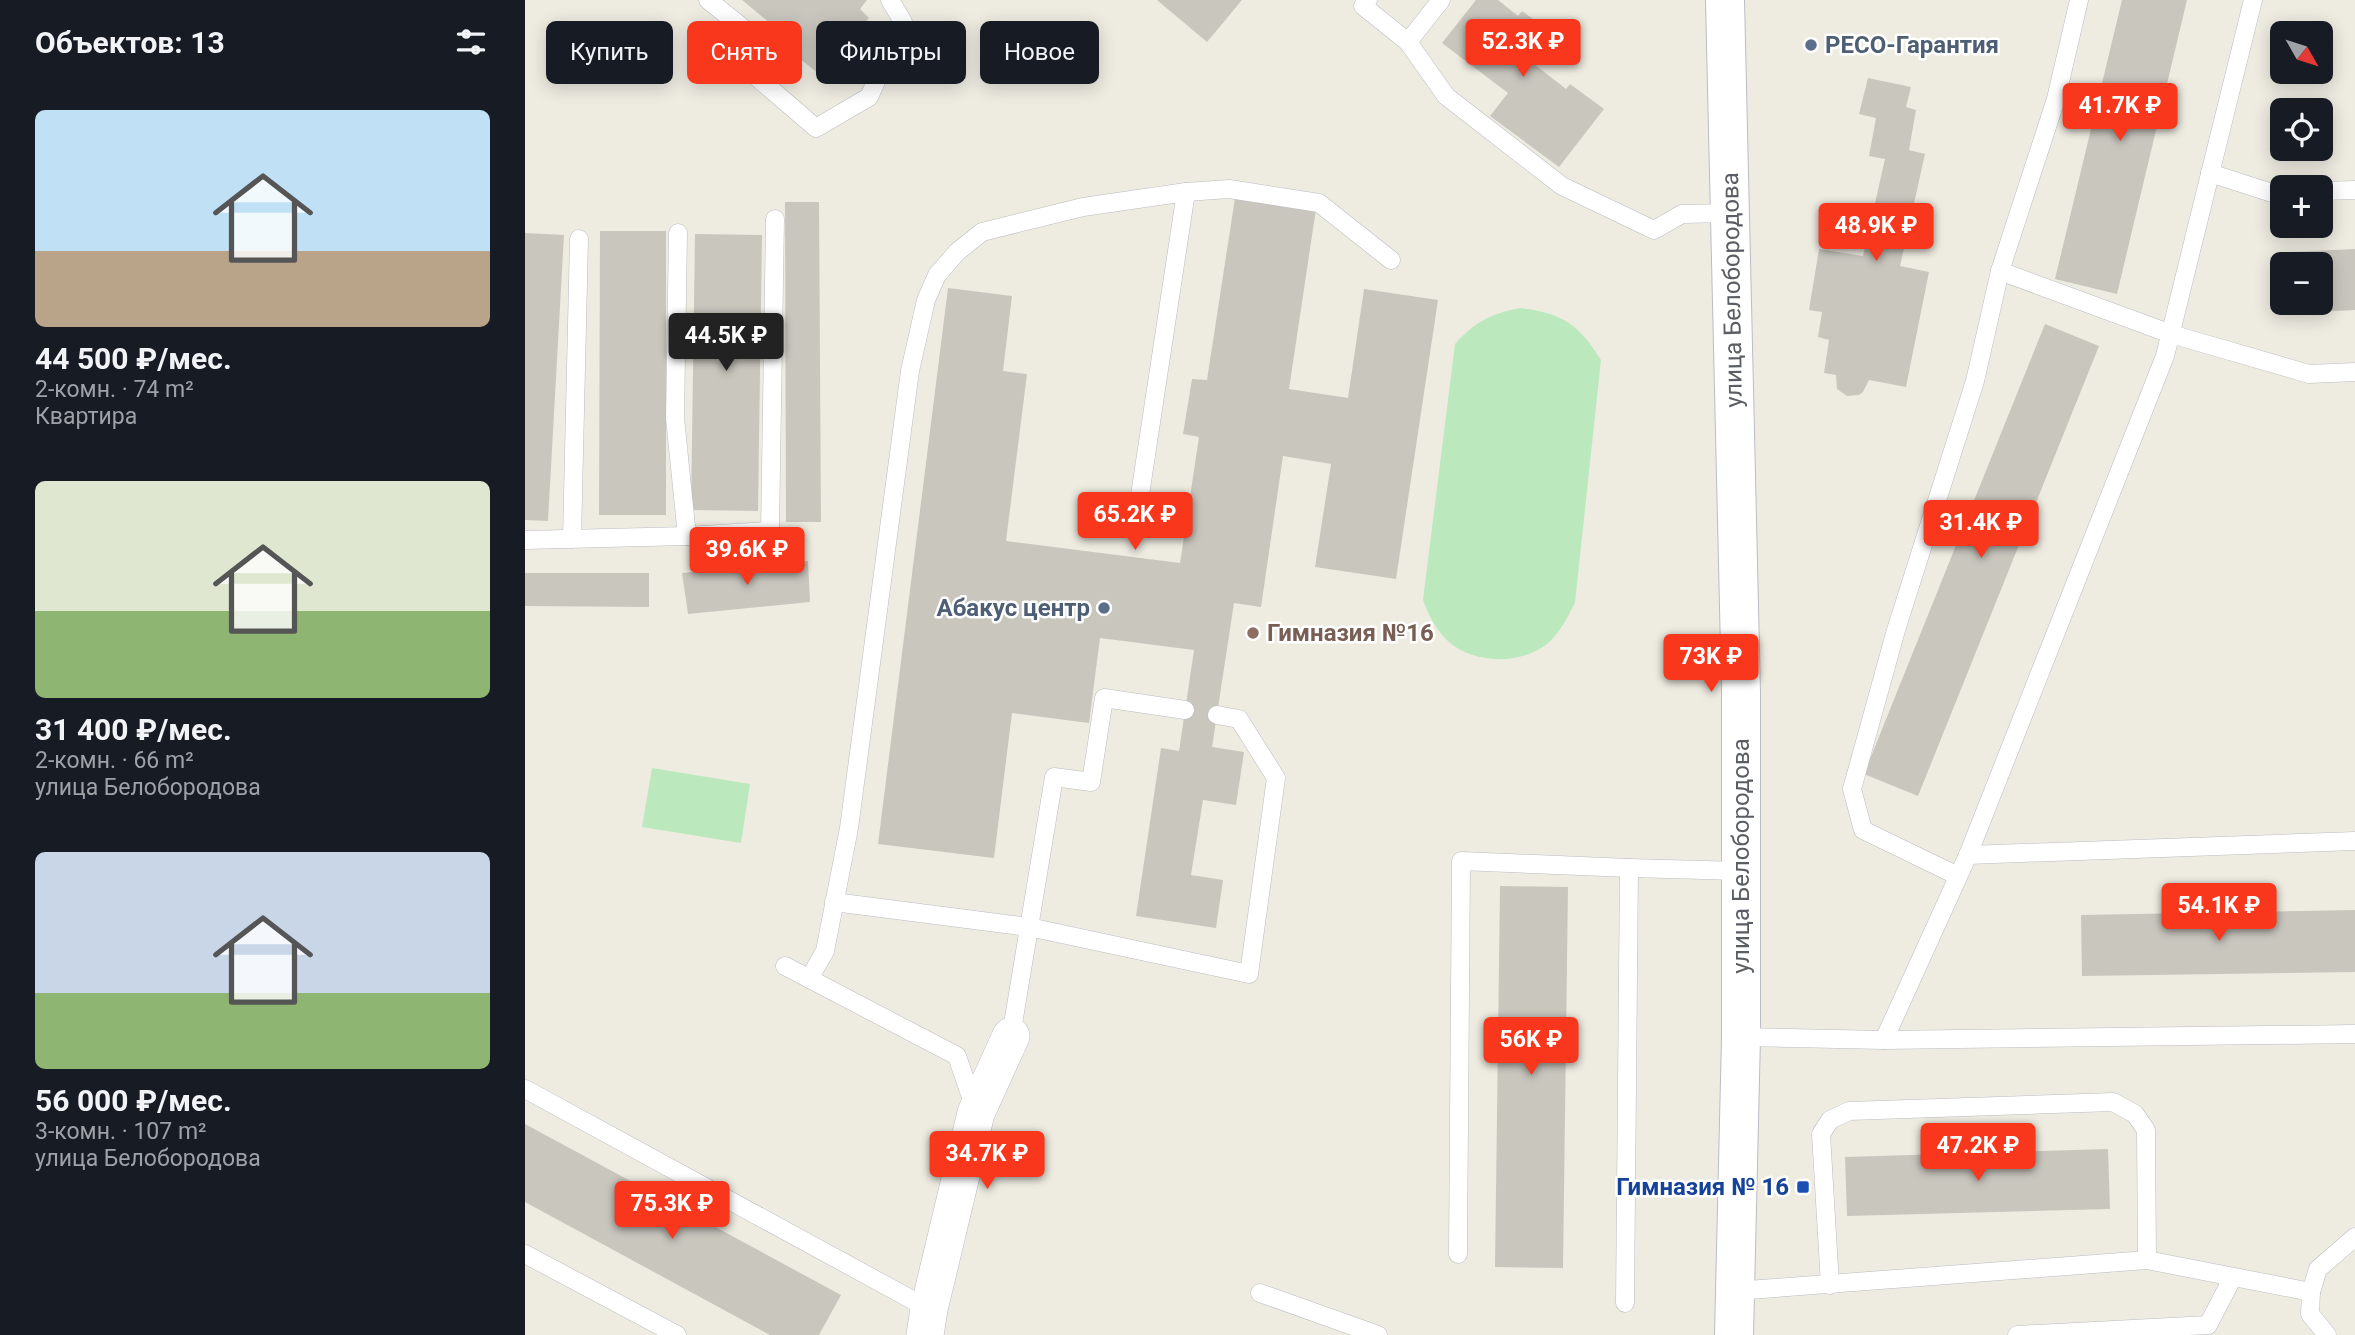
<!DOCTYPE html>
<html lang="ru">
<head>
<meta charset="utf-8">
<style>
  body { margin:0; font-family:Roboto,sans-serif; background:#242831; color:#f1f3f6; height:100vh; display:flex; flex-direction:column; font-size:26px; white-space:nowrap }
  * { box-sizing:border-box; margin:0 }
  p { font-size:23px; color:#9ea1a6 }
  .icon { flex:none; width:38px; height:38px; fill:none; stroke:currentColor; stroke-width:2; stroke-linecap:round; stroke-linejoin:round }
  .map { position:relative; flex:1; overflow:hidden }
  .panel { display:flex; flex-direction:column; background:#171b24; width:525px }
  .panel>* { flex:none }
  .guide { position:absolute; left:21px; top:21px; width:665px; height:63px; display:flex; gap:14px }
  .needle { width:46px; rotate:129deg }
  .fabs { position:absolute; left:1745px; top:21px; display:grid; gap:14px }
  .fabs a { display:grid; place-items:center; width:63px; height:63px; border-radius:10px; background:#171b24; box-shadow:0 4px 18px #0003; font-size:35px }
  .price { position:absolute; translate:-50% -60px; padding:0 16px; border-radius:7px; background:#f9371c; color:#fff; font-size:23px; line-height:46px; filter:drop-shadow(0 2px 4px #0008) }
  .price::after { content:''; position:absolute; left:50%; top:42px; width:21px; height:16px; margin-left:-10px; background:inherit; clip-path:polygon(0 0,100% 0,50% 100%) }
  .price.selected { background:#222; color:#fff }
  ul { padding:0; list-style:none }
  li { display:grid; align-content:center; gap:14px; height:371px; padding:0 35px }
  li span { display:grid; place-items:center; height:217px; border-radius:10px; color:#555 }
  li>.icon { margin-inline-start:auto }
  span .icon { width:126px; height:126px; fill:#fffc; stroke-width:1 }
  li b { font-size:30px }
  h2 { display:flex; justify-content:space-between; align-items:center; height:84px; padding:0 35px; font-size:30px }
  .tag { padding:0 24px; border-radius:10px; background:#171b24; box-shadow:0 4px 18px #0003; font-size:24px; line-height:63px }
  .tag.selected { background:#f9371c; color:#fff }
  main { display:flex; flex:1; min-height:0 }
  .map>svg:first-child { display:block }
  .green { fill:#bbe9bd }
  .building { fill:#c9c6be }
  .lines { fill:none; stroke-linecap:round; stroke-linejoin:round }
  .lane-casing { stroke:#b9bcc2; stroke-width:19 }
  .street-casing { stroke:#b9bcc2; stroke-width:38 }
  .secondary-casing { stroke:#babdc4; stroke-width:40 }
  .lane { stroke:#fff; stroke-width:18 }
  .street { stroke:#fff; stroke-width:37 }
  .secondary { stroke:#fff; stroke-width:38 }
  .service-dot { fill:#5c6f8a; stroke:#fff; stroke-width:2.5 }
  .education-dot { fill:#8d6e63; stroke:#fff; stroke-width:2.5 }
  .transit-dot { fill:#1a4fb4; stroke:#fff; stroke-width:2.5 }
  .labels { text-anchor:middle; stroke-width:5; stroke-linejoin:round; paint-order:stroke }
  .service-label { font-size:24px; font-weight:bold; fill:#4e5e75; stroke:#fff; text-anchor:start }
  .street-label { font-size:24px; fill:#5a5e64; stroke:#fff }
  .education-label { font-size:24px; font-weight:bold; fill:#785e54; stroke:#fff; text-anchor:start }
  .transit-label { font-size:24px; font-weight:bold; fill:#164399; stroke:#fff; text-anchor:end }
</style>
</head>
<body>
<main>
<section class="panel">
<h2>Объектов: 13<svg class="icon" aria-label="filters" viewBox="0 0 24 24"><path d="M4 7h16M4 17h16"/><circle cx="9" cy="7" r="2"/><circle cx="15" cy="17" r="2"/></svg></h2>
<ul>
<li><span style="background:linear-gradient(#bfe0f5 65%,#b9a48a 0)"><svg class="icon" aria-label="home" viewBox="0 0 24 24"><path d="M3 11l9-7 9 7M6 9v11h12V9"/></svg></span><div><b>44 500 ₽/мес.</b><p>2-комн. · 74 m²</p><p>Квартира</p></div></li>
<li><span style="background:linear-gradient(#dfe7d0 60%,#8fb573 0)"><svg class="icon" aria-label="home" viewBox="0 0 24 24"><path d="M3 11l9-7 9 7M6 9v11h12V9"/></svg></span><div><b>31 400 ₽/мес.</b><p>2-комн. · 66 m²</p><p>улица Белобородова</p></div></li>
<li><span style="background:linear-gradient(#c9d6e8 65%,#8fb573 0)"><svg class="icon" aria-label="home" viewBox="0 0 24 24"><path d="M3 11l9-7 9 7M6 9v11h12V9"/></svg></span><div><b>56 000 ₽/мес.</b><p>3-комн. · 107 m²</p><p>улица Белобородова</p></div></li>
</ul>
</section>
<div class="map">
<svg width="1830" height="1335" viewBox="0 0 1830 1335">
  <rect width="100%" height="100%" fill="#eeece1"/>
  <g class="green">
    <path d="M995,308c42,5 59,16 81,52l-26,243c-8,15 -15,30 -28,41 -27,21 -73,20 -98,-2 -13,-12 -20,-26 -26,-42l32,-256c21,-23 35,-30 65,-36z"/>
    <path d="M127,768l98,16 -9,59 -99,-16z"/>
  </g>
  <g class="building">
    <path d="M217,0h125l-7,9 9,9 -50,56 -35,-28 4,-8z"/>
    <path d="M632,0h85l-35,42z"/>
    <path d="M951,0h22l20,16 4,-5 34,25 -22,28 32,25 4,-5 34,25 -45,58 -69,-51 18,-23 -66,-50z"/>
    <path d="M1597,0h65l-70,294 -62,-15z"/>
    <path d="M1343,78l43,9 -5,20 10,3 -7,40 16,4 -25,112 29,6 -23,115 -37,-7 -6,12 -4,3 -12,1 -10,-7 -1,-14 -12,-2 5,-33 -11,-3 4,-25 -13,-2 10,-61 44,7 22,-97 -16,-3 7,-38 -17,-4z"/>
    <path d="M710,198l81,11 -27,180 59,9 16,-109 74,11 -42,279 -81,-12 16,-103 -48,-8 -22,151 -27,-4 -22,144 32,5 -8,53 -33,-5 -12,75 32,5 -7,48 -80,-12 25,-168 18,3 15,-101 -94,-12 -11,85 -77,-10 -18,145 -116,-14 70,-556 64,8 -9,75 24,3 -21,167 174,22 19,-126 -16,-3 9,-55 15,1z"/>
    <path d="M260,202h34l2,320h-35z"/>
    <path d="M75,231h66v284h-67z"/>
    <path d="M0,233l39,2 -16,286 -23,-1z"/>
    <path d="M170,234l67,1 -4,276 -67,-1z"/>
    <path d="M1830,249v61l-61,3 -1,-10h28v-39h-29l-1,-12z"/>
    <path d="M1520,324l54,22 -181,450 -54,-22z"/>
    <path d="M283,561l2,41 -122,12 -6,-41z"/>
    <path d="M0,573h124v34l-124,-1z"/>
    <path d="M975,886l68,1 -5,381 -68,-1z"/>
    <path d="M1830,910v62l-273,4 -1,-61z"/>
    <path d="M0,1124l316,171 -22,40h-49l-245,-133z"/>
    <path d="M1583,1149l2,60 -263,7 -2,-59z"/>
  </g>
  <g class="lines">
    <defs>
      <g id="lane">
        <path d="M183,0l40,32 -17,23 85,73 53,-31 34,-75 -13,-22"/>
        <path d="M843,0l-5,6 45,36"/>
        <path d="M916,0l-33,42 38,54 116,90 92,44 28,-16 48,-1"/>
        <path d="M1685,173l62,20h10"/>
        <path d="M1796,191l34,-1"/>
        <path d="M153,233l-3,185 12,118"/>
        <path d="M1475,271l171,63 138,40 46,-2"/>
        <path d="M611,521l50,-329 43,-3 90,14 72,57"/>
        <path d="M47,539l7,-300"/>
        <path d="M0,540l162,-4 83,-5 5,-312"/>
        <path d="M1443,855l387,-14"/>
        <path d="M1433,876l-95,-46 -11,-41 44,-159 79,-249 25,-110 56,-172 23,-99"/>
        <path d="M309,902l195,25 220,47 27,-196 -37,-59 -22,-4"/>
        <path d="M260,966l172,90 18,53"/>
        <path d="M284,979l16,-28 24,-123 61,-457 16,-71 11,-25 20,-23 25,-20 101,-25 103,-15"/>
        <path d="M486,1036l43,-259 37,5 13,-84 81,12"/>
        <path d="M1216,1037l143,3 471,-6"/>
        <path d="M1359,1040l84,-185 197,-499 88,-356"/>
        <path d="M0,1089l404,220"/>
        <path d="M0,1254l152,81"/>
        <path d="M933,1254l3,-393 168,7"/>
        <path d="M1305,1285l-9,-151 9,-14 19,-9 264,-9 22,12 11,16 1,130"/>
        <path d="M1210,1291l412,-31 164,32"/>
        <path d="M735,1293l118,42"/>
        <path d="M1100,1303l4,-435 112,3"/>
        <path d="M1492,1335l191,-10 25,-48"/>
        <path d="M1802,1335l-17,-21 1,-22 7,-23 37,-32"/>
      </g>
      <path id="street" d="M400,1335l4,-26 47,-196 35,-77"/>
      <path id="secondary" d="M1200,0l16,693v344l-7,298"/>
    </defs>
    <use href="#lane" class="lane-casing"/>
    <use href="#street" class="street-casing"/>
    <use href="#secondary" class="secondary-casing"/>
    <use href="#lane" class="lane"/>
    <use href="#street" class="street"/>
    <use href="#secondary" class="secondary"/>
  </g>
  <g class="service-dot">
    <circle cx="1286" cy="45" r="7"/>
    <circle cx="579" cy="608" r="7"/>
  </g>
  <circle class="education-dot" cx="728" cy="633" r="7"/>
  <rect class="transit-dot" x="1271" y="1180" width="14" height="14" rx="3.5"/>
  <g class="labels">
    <g class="service-label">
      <text x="1300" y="53">РЕСО-Гарантия</text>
      <text x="565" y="616" text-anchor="end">Абакус центр</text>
    </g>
    <g class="street-label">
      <text transform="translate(1207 290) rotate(-91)" y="8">улица Белобородова</text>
      <text transform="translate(1216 856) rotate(-90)" y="8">улица Белобородова</text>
    </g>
    <g class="education-label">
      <text x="742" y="641">Гимназия №16</text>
    </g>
    <g class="transit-label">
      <text x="1264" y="1195">Гимназия № 16</text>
    </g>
  </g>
</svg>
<div class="fabs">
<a><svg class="needle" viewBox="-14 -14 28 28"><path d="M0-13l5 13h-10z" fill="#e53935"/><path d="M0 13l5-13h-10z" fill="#9ea1a6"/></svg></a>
<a><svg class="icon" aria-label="locate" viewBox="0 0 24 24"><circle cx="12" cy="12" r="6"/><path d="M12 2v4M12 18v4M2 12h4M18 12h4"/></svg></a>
<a>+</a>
<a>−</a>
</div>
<b class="price" style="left:998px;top:79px">52.3K ₽</b>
<b class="price" style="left:1595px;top:143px">41.7K ₽</b>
<b class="price" style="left:1351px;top:263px">48.9K ₽</b>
<b class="price selected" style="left:201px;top:373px">44.5K ₽</b>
<b class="price" style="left:610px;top:552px">65.2K ₽</b>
<b class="price" style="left:1456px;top:560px">31.4K ₽</b>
<b class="price" style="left:222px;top:587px">39.6K ₽</b>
<b class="price" style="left:1186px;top:694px">73K ₽</b>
<b class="price" style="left:1694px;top:943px">54.1K ₽</b>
<b class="price" style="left:1006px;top:1077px">56K ₽</b>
<b class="price" style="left:1453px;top:1183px">47.2K ₽</b>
<b class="price" style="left:462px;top:1191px">34.7K ₽</b>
<b class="price" style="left:147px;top:1241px">75.3K ₽</b>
<div class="guide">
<a class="tag">Купить</a>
<a class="tag selected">Снять</a>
<a class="tag">Фильтры</a>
<a class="tag">Новое</a>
</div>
</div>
</main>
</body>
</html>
